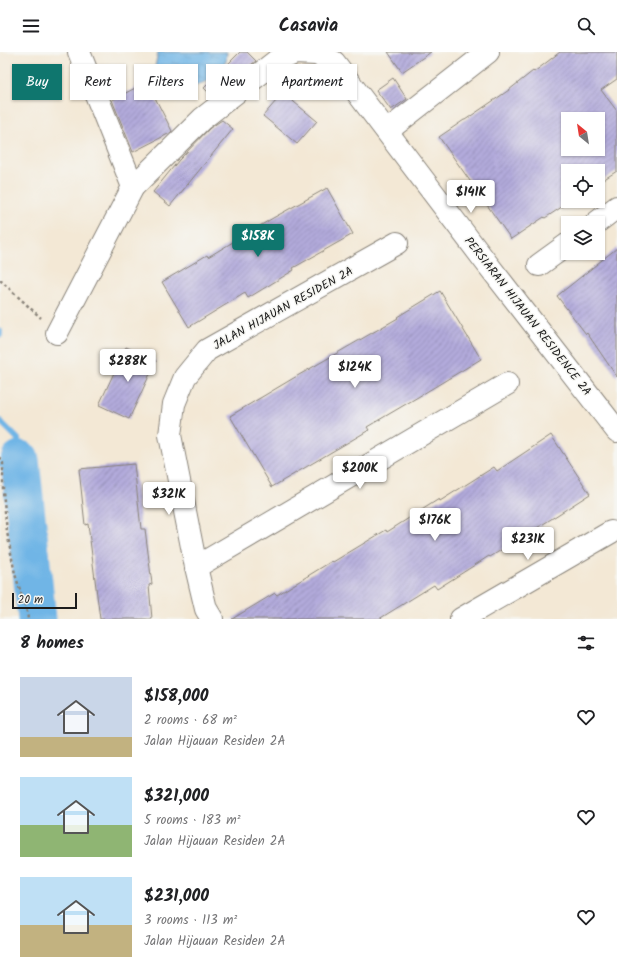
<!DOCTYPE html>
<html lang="en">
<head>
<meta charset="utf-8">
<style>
  body { margin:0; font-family:Kalam,sans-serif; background:#f6f6f6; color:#202124; height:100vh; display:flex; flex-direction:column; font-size:15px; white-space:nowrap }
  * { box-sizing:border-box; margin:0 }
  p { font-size:13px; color:#757577 }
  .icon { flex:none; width:22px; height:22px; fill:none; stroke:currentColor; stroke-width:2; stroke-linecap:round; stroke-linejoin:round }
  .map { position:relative; height:567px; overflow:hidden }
  .drawer { display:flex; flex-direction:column; background:#fff; flex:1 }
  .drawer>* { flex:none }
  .hud { position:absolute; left:12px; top:12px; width:400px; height:36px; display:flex; gap:8px }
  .needle { width:26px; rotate:330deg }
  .controls { position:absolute; left:561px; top:60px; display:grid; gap:8px }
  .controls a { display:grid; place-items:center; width:44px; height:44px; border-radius:0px; background:#fff; box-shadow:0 1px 3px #0004; font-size:20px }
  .scale { position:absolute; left:12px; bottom:10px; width:65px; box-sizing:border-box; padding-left:4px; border:2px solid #1c1c1c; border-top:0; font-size:11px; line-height:14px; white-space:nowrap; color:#1c1c1c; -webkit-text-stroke:3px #f6f6f2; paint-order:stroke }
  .price { position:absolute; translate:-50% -34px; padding:0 9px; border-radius:4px; background:#fff; color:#222; font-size:13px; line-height:26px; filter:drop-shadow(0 1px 2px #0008) }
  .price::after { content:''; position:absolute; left:50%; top:24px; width:12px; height:9px; margin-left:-6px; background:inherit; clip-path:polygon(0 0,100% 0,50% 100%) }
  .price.selected { background:#0f766e; color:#fff }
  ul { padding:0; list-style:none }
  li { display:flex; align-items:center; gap:12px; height:100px; padding:0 20px }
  li span { display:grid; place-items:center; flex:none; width:112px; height:80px; border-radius:0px; color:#555 }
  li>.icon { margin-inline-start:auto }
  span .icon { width:48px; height:48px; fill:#fffc; stroke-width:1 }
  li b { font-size:17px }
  h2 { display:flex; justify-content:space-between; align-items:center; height:48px; padding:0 20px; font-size:17px }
  .tag { padding:0 14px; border-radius:0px; background:#fff; box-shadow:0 1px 3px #0004; font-size:14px; line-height:36px }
  .tag.selected { background:#0f766e; color:#fff }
  header { display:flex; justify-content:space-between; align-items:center; height:52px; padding:0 20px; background:#fff; font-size:18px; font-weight:600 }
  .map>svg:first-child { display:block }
  .water { fill:url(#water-ripples); stroke:#466881 }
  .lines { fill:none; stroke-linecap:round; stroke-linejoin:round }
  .stream { stroke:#70b5e6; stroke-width:6 }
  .river { stroke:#70b5e6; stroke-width:39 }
  .building { fill:url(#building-hatch); fill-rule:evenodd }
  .minor-casing { stroke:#888278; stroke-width:24 }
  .path { stroke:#888278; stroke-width:2.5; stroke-dasharray:3 3; stroke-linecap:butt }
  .minor { stroke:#fff; stroke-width:22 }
  .labels { text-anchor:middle; stroke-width:3; stroke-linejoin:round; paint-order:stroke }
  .street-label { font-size:12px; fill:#1c1c1c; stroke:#f6f6f2 }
</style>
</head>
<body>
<header><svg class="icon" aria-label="menu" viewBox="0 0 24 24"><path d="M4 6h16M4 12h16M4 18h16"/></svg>Casavia<svg class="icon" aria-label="search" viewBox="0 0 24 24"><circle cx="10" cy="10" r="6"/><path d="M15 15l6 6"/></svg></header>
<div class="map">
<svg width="617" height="567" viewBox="0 0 617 567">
  <defs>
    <pattern id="water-ripples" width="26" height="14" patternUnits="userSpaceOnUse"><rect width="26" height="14" fill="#70b5e6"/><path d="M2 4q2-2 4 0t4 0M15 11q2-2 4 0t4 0" fill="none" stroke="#609bc5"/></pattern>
    <pattern id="building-hatch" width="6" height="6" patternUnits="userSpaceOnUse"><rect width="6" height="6" fill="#b2aadb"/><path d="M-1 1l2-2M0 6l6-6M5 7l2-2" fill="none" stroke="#908ab1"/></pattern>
  </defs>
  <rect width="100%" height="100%" fill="#f6f6f2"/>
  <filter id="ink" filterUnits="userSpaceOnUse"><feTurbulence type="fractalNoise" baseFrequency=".025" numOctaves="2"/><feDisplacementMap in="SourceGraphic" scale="8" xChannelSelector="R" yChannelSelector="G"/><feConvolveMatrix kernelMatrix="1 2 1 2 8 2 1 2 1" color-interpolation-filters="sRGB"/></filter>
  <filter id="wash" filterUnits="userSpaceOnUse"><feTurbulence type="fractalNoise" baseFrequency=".012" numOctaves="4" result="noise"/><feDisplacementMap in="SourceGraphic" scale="16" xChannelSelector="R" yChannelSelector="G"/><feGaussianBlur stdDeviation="0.9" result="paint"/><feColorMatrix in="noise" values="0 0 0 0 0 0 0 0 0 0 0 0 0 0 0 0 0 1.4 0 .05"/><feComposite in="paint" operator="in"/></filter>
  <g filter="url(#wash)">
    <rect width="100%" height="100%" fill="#f3e8d5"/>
    <path class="water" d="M158,0h69l-1,10 -17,18 -23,10 -23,-4 -9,-14z"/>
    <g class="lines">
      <g class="stream">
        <path d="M0,279v4"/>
        <path d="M0,369l18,18 2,21 -20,4"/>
      </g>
      <path class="river" d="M20,408l17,159"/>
    </g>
    <g id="blocks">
      <g class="building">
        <path d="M240,0h7l9,9 -44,35 -8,-8z"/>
        <path d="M388,0h43l-29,20z"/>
        <path d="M560,0h57v27l-16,11 16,21v60l-19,12v-12h-30v30h3l-26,17 -1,-1 -33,22 -72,-102 25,-17h1l44,-30 24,-19 1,1zM568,67h30v30h-30z"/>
        <path d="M393,26l14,21 -16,11 -15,-20z"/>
        <path d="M147,30l25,49 -2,2 -37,19 -21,-52z"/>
        <path d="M283,41l34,28 -20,23 -34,-28z"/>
        <path d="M222,68l11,9 -63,77 -17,-14 26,-32 31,-32z"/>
        <path d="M327,136l26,46 -60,34 1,2 -46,28 -3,-5 -56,34 -27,-45 45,-27 1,2 65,-39z"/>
        <path d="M617,196v129l-30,-44 -1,1 -29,-38z"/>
        <path d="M440,239l41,68 -63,38 -51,30 2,3 -97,57 -42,-71 62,-37 106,-61 -1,-1z"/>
        <path d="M126,295l30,14 -27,58 -30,-14z"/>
        <path d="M551,383l39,59 -42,27 -58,36 -1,-1 -52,33 -3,-4 -55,34h-147l43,-26 2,2 55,-34 1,1 53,-32 1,2 52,-33 1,2 54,-34 3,4z"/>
        <path d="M134,412l7,65h4l7,55 -3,1 3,34h-52l-12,-95 -3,1 -6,-56z"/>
      </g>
    </g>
  </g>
  <g filter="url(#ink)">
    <use href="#blocks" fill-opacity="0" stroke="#888278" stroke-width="1"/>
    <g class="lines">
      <defs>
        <g id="minor">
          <path d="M79,0l54,135"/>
          <path d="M387,79l101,-79"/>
          <path d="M596,171l21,-16"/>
          <path d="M539,213l29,-21"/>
          <path d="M57,281l76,-146 69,-68 73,-57 20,-9 21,1 18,8 151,199 132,170"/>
          <path d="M196,515l311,-183"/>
          <path d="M212,567l-6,-10 -10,-42 -26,-132 4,-31 11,-27 22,-27 190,-107"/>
          <path d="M461,567l150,-87"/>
        </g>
      </defs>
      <use href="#minor" class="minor-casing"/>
      <g class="path">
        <path d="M0,228l41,38"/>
        <path d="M0,405l3,6v28l4,41 8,42 12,38 1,7"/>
      </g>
      <use href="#minor" class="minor"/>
    </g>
  </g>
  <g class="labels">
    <g class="street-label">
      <text transform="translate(283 256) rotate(-29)" y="4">JALAN HIJAUAN RESIDEN 2A</text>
      <text transform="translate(528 264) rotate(52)" y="4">PERSIARAN HIJAUAN RESIDENCE 2A</text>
    </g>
  </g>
</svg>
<div class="controls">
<a><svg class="needle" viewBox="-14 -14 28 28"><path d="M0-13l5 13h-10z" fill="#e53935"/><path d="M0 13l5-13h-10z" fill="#757577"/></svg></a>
<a><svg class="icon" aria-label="locate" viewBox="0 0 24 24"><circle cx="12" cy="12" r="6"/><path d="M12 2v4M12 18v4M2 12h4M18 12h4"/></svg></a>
<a><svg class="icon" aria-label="layers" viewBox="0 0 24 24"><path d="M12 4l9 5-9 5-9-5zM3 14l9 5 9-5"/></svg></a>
</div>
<div class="scale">20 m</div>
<b class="price" style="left:471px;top:162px">$141K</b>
<b class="price selected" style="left:258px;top:206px">$158K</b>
<b class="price" style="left:128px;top:331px">$288K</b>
<b class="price" style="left:355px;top:337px">$124K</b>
<b class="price" style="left:360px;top:438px">$200K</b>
<b class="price" style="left:169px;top:464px">$321K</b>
<b class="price" style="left:435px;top:490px">$176K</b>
<b class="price" style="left:528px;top:509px">$231K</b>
<div class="hud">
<a class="tag selected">Buy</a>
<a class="tag">Rent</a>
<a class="tag">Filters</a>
<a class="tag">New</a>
<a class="tag">Apartment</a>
</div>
</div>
<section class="drawer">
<h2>8 homes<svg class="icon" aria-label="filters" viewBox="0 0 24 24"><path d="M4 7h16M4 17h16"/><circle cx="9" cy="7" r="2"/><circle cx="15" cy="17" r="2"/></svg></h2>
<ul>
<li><span style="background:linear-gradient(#c9d6e8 75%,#c2b280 0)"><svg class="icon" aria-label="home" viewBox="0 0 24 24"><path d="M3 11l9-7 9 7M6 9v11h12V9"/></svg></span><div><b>$158,000</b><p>2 rooms · 68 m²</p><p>Jalan Hijauan Residen 2A</p></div><svg class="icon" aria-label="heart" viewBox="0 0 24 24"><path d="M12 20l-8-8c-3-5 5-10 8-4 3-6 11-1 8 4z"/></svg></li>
<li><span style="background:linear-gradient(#bfe0f5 60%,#8fb573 0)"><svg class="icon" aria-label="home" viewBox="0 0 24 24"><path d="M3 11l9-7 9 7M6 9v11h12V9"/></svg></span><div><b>$321,000</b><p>5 rooms · 183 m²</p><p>Jalan Hijauan Residen 2A</p></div><svg class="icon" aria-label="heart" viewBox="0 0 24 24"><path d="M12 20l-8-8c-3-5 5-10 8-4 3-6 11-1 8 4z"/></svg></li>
<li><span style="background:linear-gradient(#bfe0f5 60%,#c2b280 0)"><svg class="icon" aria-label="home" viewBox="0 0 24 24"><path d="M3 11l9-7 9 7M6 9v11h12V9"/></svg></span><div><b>$231,000</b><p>3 rooms · 113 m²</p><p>Jalan Hijauan Residen 2A</p></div><svg class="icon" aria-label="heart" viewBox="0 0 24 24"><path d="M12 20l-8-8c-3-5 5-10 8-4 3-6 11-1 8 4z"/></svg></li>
</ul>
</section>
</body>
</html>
